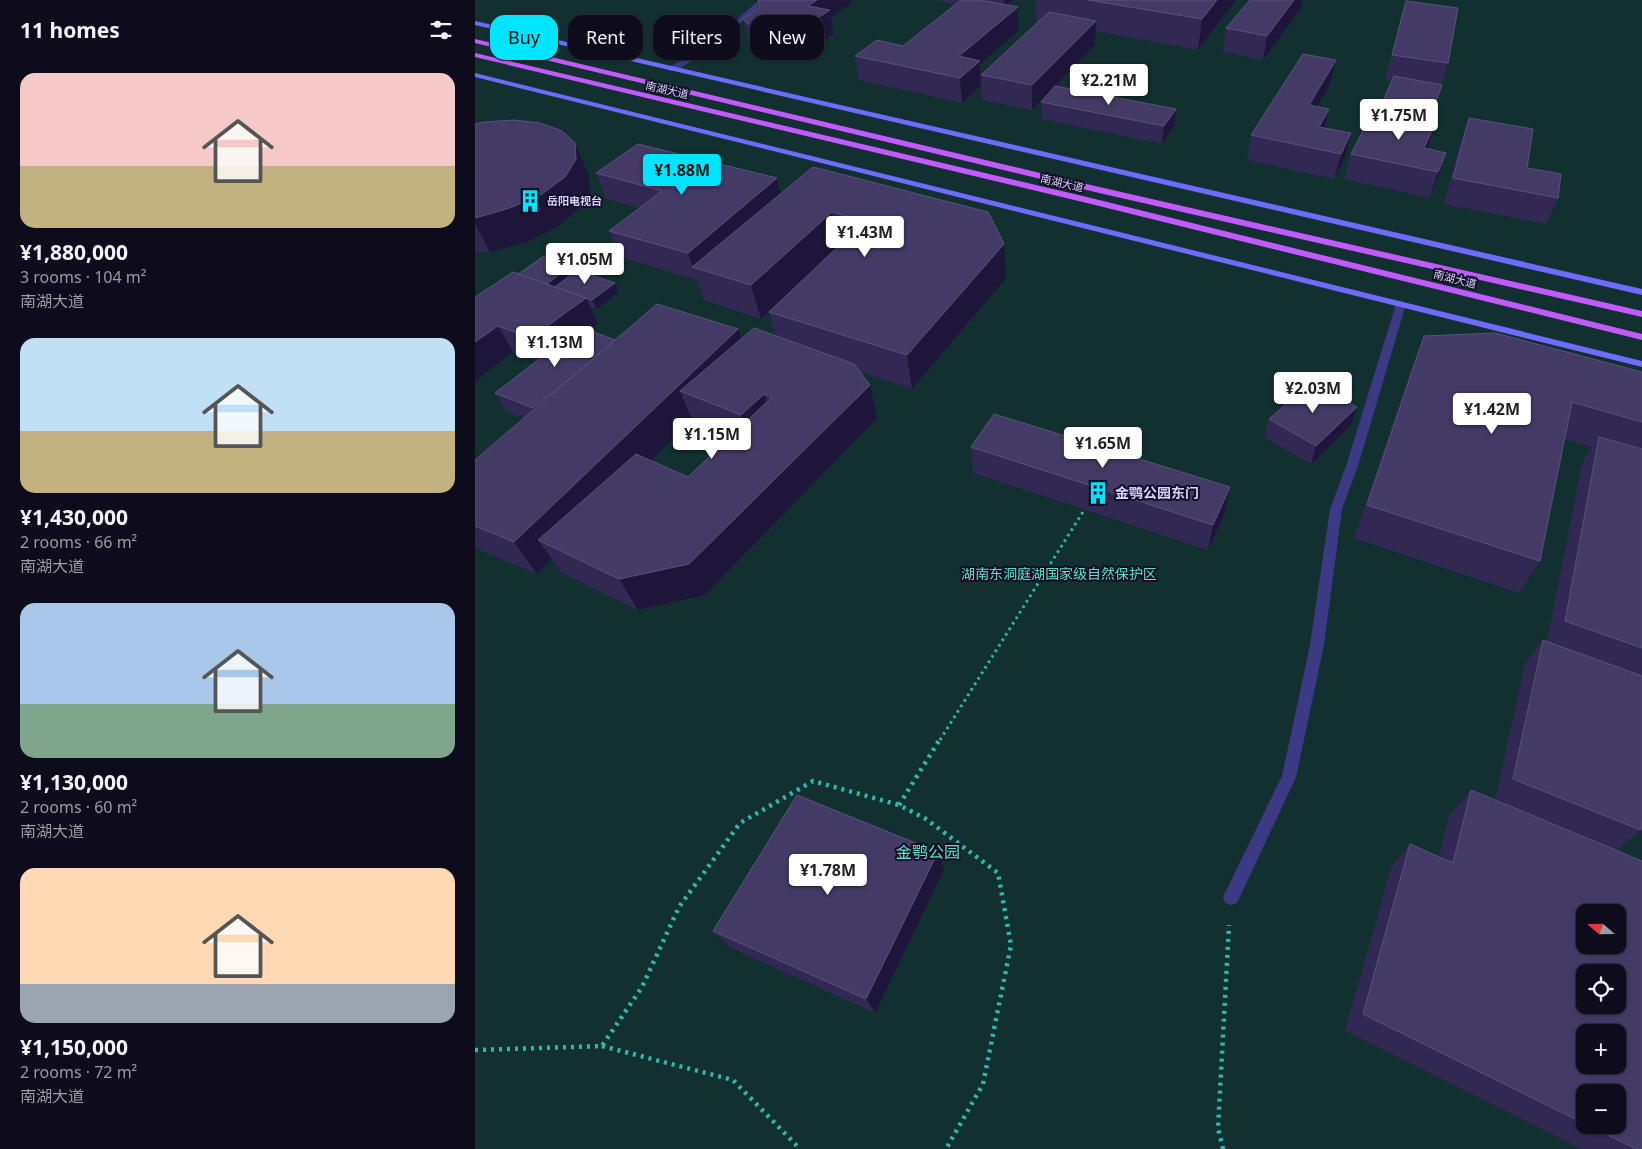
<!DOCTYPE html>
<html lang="en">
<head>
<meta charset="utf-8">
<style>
  body { margin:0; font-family:"Noto Sans","Noto Sans SC",sans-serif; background:#171425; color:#f1f3f6; height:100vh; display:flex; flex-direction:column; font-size:19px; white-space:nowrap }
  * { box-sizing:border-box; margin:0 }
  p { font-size:16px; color:#9b9ba3 }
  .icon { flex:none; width:28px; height:28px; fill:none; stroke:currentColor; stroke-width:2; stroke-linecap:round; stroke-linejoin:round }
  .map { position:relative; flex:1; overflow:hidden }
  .sheet { display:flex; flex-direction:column; background:#0e0b1c; width:475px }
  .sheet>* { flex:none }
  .top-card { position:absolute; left:15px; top:15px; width:475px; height:45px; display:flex; gap:10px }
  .needle { width:32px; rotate:290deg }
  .buttons { position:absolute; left:1101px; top:904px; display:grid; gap:10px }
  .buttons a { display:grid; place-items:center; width:50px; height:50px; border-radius:10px; background:#0e0b1c; box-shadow:0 1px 4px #0004,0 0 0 1px #2e2b3b; font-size:25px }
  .price { position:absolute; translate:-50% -42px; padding:0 11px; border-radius:5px; background:#fff; color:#222; font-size:16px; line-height:32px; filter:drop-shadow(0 1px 2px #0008) }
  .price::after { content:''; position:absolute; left:50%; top:30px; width:15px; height:11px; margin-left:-8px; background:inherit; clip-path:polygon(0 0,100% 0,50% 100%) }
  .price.current { background:#00e5ff; color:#111 }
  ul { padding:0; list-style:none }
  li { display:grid; align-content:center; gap:10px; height:265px; padding:0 20px }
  li span { display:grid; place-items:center; height:155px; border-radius:15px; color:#555 }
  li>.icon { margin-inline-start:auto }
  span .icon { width:90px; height:90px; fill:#fffc; stroke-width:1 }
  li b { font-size:21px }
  h2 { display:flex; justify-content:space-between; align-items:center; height:60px; padding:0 20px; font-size:21px }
  .chip { padding:0 18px; border-radius:15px; background:#0e0b1c; box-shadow:0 1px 4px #0004,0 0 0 1px #2e2b3b; font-size:18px; line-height:45px }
  .chip.current { background:#00e5ff; color:#111 }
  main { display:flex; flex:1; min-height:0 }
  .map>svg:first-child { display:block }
  .green { fill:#12302f; fill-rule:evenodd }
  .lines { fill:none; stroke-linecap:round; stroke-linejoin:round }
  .path-far1 { stroke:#2fb8b0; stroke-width:3; stroke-dasharray:2.5 4; stroke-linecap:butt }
  .path { stroke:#2fb8b0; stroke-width:4.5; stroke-dasharray:3 5; stroke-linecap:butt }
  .street { fill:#3d3a85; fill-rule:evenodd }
  .secondary { fill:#6f6bff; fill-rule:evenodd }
  .primary { fill:#c25bff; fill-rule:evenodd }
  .wall { fill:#312854; fill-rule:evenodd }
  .shaded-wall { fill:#1d163a }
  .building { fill:#433a66; stroke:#5a527e; fill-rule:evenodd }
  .labels { text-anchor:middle; stroke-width:4; stroke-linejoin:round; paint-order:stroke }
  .far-street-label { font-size:11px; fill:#d9d4ff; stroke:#130f26 }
  .far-poi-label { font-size:11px; font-weight:bold; fill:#d9d4ff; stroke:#130f26; text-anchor:start }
  .poi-label { font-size:14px; font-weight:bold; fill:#d9d4ff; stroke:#130f26; text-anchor:start }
  .park-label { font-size:14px; fill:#5fe0c0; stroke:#130f26 }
  .near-park-label { font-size:16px; fill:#5fe0c0; stroke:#130f26 }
</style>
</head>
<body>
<main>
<section class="sheet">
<h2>11 homes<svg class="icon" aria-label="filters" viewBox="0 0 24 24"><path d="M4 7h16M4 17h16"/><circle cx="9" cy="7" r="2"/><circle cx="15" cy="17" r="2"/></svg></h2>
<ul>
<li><span style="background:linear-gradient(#f6c9c9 60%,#c2b280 0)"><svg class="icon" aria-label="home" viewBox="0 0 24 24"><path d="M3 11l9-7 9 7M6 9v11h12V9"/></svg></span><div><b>¥1,880,000</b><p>3 rooms · 104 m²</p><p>南湖大道</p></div></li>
<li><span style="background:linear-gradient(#bfe0f5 60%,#c2b280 0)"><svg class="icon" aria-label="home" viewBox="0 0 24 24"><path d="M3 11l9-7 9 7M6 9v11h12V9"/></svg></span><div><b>¥1,430,000</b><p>2 rooms · 66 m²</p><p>南湖大道</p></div></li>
<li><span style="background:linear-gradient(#a9c7e8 65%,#7fa58c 0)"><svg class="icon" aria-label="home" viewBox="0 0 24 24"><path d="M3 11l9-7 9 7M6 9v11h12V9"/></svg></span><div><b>¥1,130,000</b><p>2 rooms · 60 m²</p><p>南湖大道</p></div></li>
<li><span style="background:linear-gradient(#ffd9b3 75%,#9aa5b1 0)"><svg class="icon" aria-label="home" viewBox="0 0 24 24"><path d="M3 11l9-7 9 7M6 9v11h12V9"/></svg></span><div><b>¥1,150,000</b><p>2 rooms · 72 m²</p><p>南湖大道</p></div></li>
</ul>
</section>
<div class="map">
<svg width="1167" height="1149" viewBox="0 0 1167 1149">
  <rect width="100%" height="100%" fill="#130f26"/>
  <path class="green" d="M0,0h1167v1149h-1167zM1110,912h32v33h-32zM1110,972h32v33h-32zM1110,1032h32v33h-32zM1110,1092h32v33h-32z"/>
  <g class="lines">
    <g class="path-far1">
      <path d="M643,455l9,-15"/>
      <path d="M465,740l146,-233"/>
    </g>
    <g class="path">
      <path d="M424,805l41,-66"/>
      <path d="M127,1046l131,34 67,69"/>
      <path d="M0,1050l127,-4 40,-59 37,-80 61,-84 73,-42 86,24 27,14 72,54 13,72 -28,139 -37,65"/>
      <path d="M748,1149l-5,-21 11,-203"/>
    </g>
    <g class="street">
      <path d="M284,0h7l-59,52 -32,19h-6v-4l34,-17z"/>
      <path d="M926,301l5,3 -48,162 -16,43 -18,136 -28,132 -59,126 -6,2 -6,-2 -2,-6 59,-121 28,-131 20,-136 16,-43 50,-162z"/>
    </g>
    <g class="secondary">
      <path d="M0,21l1167,268v6l-1167,-270z"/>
      <path d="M0,73l1167,288v6l-1167,-290z"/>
    </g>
    <g class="primary">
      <path d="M0,39l620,147 547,125v6l-547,-125 -620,-149z"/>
      <path d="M0,53l616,145 551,136v6l-551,-136 -616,-147z"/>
    </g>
  </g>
  <g class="wall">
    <path d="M282,0h94v4l-20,13 3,17 -25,17 -24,5 -23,-2 -13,-11 -6,-24 16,-11z"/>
    <path d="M460,0h78l-6,5 11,2v24l-38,33 1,10 58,-53h-3v-21h200l-38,50 -102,-19 -1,14 -39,41 118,40 -12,18 -120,-25 -1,-17 11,-13 -20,21 -50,-10 -1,-15 -19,18 -103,-23 -4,-24 48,-10 52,-41z"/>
    <path d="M775,0h52l-1,8 -38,52 -40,-8 3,-24z"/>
    <path d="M931,1l42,62 -18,57 -3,28 19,5 -8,25 -8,20 -86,-19 7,-25 28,-44 13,-29 -7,-1z"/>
    <path d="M861,60l-6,24 -13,23 12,2 -4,19 20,30 -11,21 -87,-19 4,-25z"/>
    <path d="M994,118l58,50 31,30 -12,26 -102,-20 16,-61z"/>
    <path d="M0,124l114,52 1,16 -11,17 -22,18 -30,15 -37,10 -15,1z"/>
    <path d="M338,167l193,111 -94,111 -52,-17 17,46 -172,177 -67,15 -78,-38 -8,-13 -15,15 -62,-26v-88l49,-42 -18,-7 -11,-18 42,-32 -24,-9 -38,29v-84l43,-23 58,-2 39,11 4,9 -22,17 -7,-2 8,17 -8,7 25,9 123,-11 3,10 35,-3 -7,-24 70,-66 -78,73 -57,-19 -7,-20 -77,-23 -11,-26 30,-23 -33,-9 -10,-26 181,5 4,16zM217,420l2,5 34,14 -40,38 -37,-16z"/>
    <path d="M949,336l218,36v450l-1,8 -24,20 -122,-50 30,-136 18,-24 4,2 35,-179 10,-16 -28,-8 -24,122 -21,32 -165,-55 57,-168z"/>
    <path d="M794,419l82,6 -40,39 -47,-27z"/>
    <path d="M496,447l259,40 -5,26 -17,37 -235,-77z"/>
    <path d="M996,790l171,359h-61l-236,-118 46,-163 19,-24 29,13 10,-41zM1110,1092l32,33h-32z"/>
    <path d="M469,870l-69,143 -146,-66 -16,-16z"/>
  </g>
  <g class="shaded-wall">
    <path d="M342,0h34v4l-20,13 3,17 -25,17 -24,5 -5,-24 28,-26z"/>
    <path d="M529,0h9l-8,7z"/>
    <path d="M742,0h19l-38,50 4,-31z"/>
    <path d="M819,0h8l-1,8 -38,52 4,-24z"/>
    <path d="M543,7v24l-38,33 1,21 -19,18 -2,-25 -1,-22z"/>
    <path d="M621,21l-1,24 -63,65v-25z"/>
    <path d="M861,60l-6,24 -26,46 5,-25z"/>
    <path d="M967,85l-5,17 -13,35 5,-17z"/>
    <path d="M701,109l-2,17 -12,18 2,-18z"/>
    <path d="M854,109l-6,25 -4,-7z"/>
    <path d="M961,122l-8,25 -9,21 5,-20z"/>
    <path d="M876,133l-6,25 -11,21 7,-25z"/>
    <path d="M100,143l14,33 1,16 -11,17 -22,18 -30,15 -37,10 -15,-28v-6z"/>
    <path d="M971,153l-8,25 -8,20 8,-26z"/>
    <path d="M302,178l6,26 -90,63 -5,-14z"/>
    <path d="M357,212l7,34 -78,73 -10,-34z"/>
    <path d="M529,244l2,34 -94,111 -5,-34z"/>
    <path d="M97,265l5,9 -22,13 -16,2z"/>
    <path d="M140,283l4,9 -22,17 -5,-9z"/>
    <path d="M111,298l12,26 -52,41 -15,-27z"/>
    <path d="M23,326l15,26 -38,29v-39z"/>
    <path d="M263,329l11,34 -69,28 12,29 -132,131 -22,-11 14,19 -15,15 -23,-32z"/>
    <path d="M142,341l-73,85 -11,-18z"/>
    <path d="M395,385l7,33 -172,177 -67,15 -19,-31z"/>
    <path d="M289,394l11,34 -22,21 -12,-34z"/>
    <path d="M882,407l-6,18 -40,39 5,-18z"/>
    <path d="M755,487l-5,26 -17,37 5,-25z"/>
    <path d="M463,852l6,18 -69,143 -9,-14z"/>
  </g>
  <g class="building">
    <path d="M283,0h59l-9,6 22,4 -26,17 -24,5 -24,-2 -13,-11 17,-12z"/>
    <path d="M486,0h19l38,7 -59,49 21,5 -20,17 -105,-22 22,-16 26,6z"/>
    <path d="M613,0h129l-15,19z"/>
    <path d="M775,0h44l-27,36 -41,-8z"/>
    <path d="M931,1l52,7 -10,55 -56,-8z"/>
    <path d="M574,12l47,9 -64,64 -51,-10z"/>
    <path d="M828,54l33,6 -27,45 20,4 -10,18 32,6 -10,21 -90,-19z"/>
    <path d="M919,76l48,9 -13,35 -50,-10z"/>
    <path d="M580,86l121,23 -12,17 -123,-24z"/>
    <path d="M899,109l62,13 -12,26 22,5 -8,19 -87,-18z"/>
    <path d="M994,118l64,11 -6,39 34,6 -3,24 -105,-20z"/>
    <path d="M39,120l26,3 22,8 13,12 1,16 -11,18 -23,17 -32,14 -35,10v-94l9,-2z"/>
    <path d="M163,144l139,34 -89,75 -79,-22 53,-40 -66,-18z"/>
    <path d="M338,167l175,45 16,32 -97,111 -138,-43 77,-73 33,10 19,-19 -66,-18 -81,73 -59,-18z"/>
    <path d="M69,256l28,9 -25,19 -29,-10z"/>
    <path d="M102,270l38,13 -23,17 -37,-13z"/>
    <path d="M38,272l73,26 -55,40 -33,-12 -23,16v-45z"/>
    <path d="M182,304l81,25 -224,213 -39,-16v-66z"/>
    <path d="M106,327l34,13 -44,38 -38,30 -38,-15z"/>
    <path d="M279,328l100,36 16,21 -181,179 -70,15 -81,-39 98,-86 52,23 84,-80 -8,-3 -23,21 -61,-24z"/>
    <path d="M1020,333l147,39v50l-70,-20 -32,159 -173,-56 57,-169z"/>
    <path d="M836,382l46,25 -41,39 -47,-27z"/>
    <path d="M519,414l236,73 -17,38 -242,-78z"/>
    <path d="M1124,437l43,12v199l-77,-27z"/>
    <path d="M1068,640l99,36v146l-1,8 -128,-51z"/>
    <path d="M996,790l171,71v288h-6l-49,-24h30v-33h-32v32l-222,-110 47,-170 43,19zM1110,912h32v33h-32zM1110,972h32v33h-32zM1110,1032h32v33h-32z"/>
    <path d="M322,795l141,57 -72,147 -153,-68z"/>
  </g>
  <defs>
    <symbol id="building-bare" viewBox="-9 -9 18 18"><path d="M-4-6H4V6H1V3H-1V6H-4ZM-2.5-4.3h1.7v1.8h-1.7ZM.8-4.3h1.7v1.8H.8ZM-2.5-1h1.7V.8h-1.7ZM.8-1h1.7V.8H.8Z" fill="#00e5ff" stroke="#130f26" stroke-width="2.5" paint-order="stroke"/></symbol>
  </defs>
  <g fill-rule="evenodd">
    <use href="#building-bare" x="39" y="185" width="32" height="32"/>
    <use href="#building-bare" x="607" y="477" width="32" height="32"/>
  </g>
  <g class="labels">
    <g class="far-street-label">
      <text transform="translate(192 90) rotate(13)" y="4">南湖大道</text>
      <text transform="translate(587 183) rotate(13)" y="4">南湖大道</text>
      <text transform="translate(980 279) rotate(14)" y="4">南湖大道</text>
    </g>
    <g class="far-poi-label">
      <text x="72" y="205">岳阳电视台</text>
    </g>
    <g class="poi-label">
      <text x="640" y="498">金鹗公园东门</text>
    </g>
    <g class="park-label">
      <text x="584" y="579">湖南东洞庭湖国家级自然保护区</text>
    </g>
    <g class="near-park-label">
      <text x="453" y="858">金鹗公园</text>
    </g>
  </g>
</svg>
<div class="buttons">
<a><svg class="needle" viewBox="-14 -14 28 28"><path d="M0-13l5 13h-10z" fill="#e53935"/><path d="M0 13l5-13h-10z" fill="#9b9ba3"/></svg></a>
<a><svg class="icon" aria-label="locate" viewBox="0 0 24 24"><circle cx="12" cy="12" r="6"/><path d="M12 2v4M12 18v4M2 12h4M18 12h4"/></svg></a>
<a>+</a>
<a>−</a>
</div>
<b class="price" style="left:634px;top:106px">¥2.21M</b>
<b class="price" style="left:924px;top:141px">¥1.75M</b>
<b class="price current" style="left:207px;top:196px">¥1.88M</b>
<b class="price" style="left:390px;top:258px">¥1.43M</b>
<b class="price" style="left:110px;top:285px">¥1.05M</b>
<b class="price" style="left:80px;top:368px">¥1.13M</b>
<b class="price" style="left:838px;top:414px">¥2.03M</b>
<b class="price" style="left:1017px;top:435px">¥1.42M</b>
<b class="price" style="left:237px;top:460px">¥1.15M</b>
<b class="price" style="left:628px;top:469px">¥1.65M</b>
<b class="price" style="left:353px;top:896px">¥1.78M</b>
<div class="top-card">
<a class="chip current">Buy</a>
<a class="chip">Rent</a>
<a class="chip">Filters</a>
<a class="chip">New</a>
</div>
</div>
</main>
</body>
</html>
